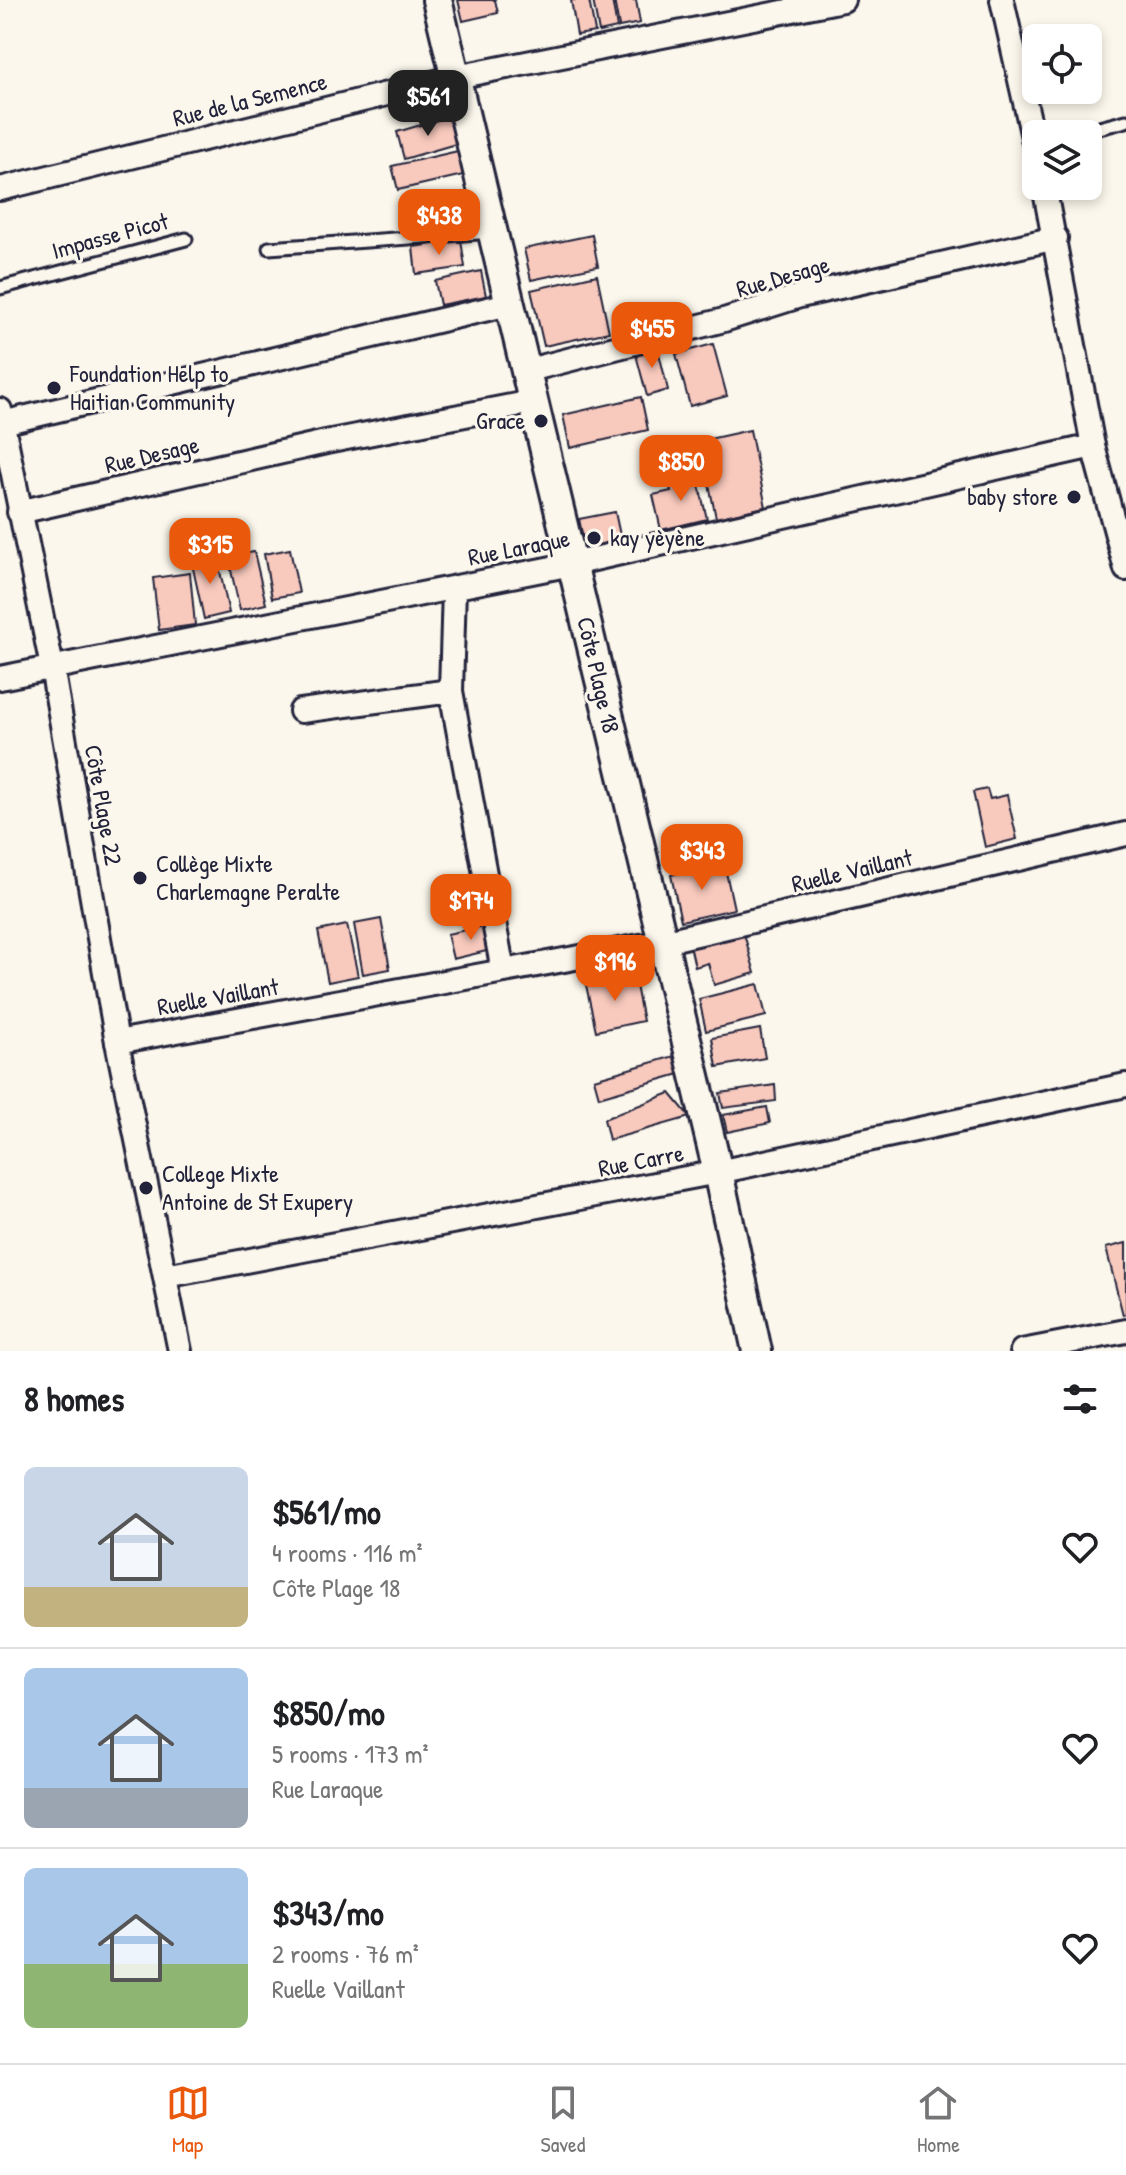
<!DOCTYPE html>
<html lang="en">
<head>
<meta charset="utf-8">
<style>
  body { margin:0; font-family:"Patrick Hand",sans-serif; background:#f6f6f6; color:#202124; height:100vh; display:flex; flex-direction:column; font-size:30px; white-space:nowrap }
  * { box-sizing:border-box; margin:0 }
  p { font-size:26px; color:#757577 }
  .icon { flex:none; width:44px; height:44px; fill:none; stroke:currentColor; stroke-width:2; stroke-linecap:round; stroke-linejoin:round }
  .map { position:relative; height:1351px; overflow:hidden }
  .drawer { display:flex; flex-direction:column; background:#fff; flex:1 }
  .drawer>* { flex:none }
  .controls { position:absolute; left:1022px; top:24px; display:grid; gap:16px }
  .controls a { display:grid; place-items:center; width:80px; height:80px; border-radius:12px; background:#fff; box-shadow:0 4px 12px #0003; font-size:40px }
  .price { position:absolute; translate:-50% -68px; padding:0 18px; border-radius:16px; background:#ea580c; color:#fff; font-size:26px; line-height:52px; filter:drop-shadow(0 2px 4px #0008) }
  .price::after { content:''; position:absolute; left:50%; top:48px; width:24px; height:18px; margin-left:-12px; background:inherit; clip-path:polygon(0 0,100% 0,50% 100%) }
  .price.on { background:#222; color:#fff }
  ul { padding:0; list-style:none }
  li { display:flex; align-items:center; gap:24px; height:200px; padding:0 24px }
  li+li { border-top:2px solid #e0e0e0 }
  li span { display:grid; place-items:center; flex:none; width:224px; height:160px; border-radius:12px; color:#555 }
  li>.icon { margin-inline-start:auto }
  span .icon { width:96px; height:96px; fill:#fffc; stroke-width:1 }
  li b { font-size:34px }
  h2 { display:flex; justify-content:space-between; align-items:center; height:96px; padding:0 24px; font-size:34px }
  .tab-bar { display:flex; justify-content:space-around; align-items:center; height:112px; border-top:2px solid #e0e0e0; background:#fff; font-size:22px; color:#757577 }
  .tab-bar a { display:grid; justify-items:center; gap:4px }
  .tab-bar .on { color:#ea580c }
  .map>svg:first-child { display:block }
  .building { fill:#f8c9bd; stroke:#22223b; stroke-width:2 }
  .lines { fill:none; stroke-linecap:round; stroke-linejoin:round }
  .service-casing { stroke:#22223b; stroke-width:17 }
  .minor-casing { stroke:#22223b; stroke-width:28 }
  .tertiary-casing { stroke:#22223b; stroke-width:34 }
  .service { stroke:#fbf7ec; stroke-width:11 }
  .minor { stroke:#fbf7ec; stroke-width:22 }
  .tertiary { stroke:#fbf7ec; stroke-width:28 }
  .poi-dot { fill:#22223b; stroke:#fbf7ec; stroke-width:3 }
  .labels { text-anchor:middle; stroke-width:6; stroke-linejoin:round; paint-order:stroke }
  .street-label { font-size:24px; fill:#22223b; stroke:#fbf7ec }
  .poi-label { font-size:24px; fill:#22223b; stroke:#fbf7ec; text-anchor:start }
</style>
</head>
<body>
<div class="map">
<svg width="1126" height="1351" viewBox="0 0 1126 1351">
  <rect width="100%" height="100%" fill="#fbf7ec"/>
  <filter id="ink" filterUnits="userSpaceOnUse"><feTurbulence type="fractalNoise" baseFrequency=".0125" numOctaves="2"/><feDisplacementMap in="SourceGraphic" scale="16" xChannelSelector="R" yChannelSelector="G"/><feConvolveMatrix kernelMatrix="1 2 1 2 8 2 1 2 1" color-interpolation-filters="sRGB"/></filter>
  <g filter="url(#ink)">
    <g class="building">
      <path d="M458,0h37l3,13 -35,8z"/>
      <path d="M571,0h18l6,32 -18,3z"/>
      <path d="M593,0h19l5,28 -18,4z"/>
      <path d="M614,0h22l4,23 -21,4z"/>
      <path d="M451,116l8,27 -55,16 -7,-27z"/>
      <path d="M458,151l5,24 -65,15 -6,-24z"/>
      <path d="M592,235l6,31 -67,14 -7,-31z"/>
      <path d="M461,240l4,27 -49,7 -3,-27z"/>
      <path d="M481,271l5,25 -46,9 -5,-24z"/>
      <path d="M597,275l12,57 -65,14 -13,-56z"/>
      <path d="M713,344l14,52 -37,10 -14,-52z"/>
      <path d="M657,345l11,45 -21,6 -12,-45z"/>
      <path d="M641,397l7,33 -78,18 -7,-33z"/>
      <path d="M750,430l16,77 -50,11 -16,-77z"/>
      <path d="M696,472l11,47 -46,11 -8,-35 18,-4 -3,-12z"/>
      <path d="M615,512l6,28 -36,8 -6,-29z"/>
      <path d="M290,549l9,44 -27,5 -8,-44z"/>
      <path d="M254,552l12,52 -26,6 -12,-53z"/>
      <path d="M216,553l13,60 -25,6 -13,-60z"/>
      <path d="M190,573l5,52 -36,5 -6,-52z"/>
      <path d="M987,789l3,10 17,-4 10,44 -32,8 -12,-55z"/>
      <path d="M724,863l10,46 -53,12 -10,-46z"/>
      <path d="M381,919l9,50 -27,5 -9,-50z"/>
      <path d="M347,925l11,51 -30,6 -10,-51z"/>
      <path d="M489,925l6,24 -42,10 -6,-25z"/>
      <path d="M743,930l12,43 -41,12 -6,-22 -13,4 -5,-22z"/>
      <path d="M634,975l9,46 -47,10 -10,-46z"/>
      <path d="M758,984l8,32 -60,15 -7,-32z"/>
      <path d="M760,1029l5,29 -48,9 -5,-29z"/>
      <path d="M678,1055l5,18 -84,24 -5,-18z"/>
      <path d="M775,1085l1,16 -53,7 -3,-15z"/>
      <path d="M670,1093l20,24 -81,23 -5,-21z"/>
      <path d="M767,1107l3,16 -43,9 -4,-17z"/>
      <path d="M1126,1243v71l-3,1 -17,-67z"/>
    </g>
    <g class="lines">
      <defs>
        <g id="service">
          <path d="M1076,134l50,-13"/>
          <path d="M269,248l223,-16"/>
          <path d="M0,288l186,-49"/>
        </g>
        <g id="minor">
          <path d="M1002,0l34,151"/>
          <path d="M1044,186l49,260 33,123"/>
          <path d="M0,189l456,-112 387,-77"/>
          <path d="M525,371l199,-51 76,-24 256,-58"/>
          <path d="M0,410l52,257 65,375 63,309"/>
          <path d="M2,423l507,-119"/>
          <path d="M19,512l307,-70 206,-40"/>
          <path d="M454,588l-3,103 52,280"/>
          <path d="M0,678l572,-114 521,-118"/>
          <path d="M301,711l150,-20"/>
          <path d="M117,1042l545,-100 464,-108"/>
          <path d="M165,1276l553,-104 408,-87"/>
          <path d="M1022,1351l104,-20"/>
        </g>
        <path id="tertiary" d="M437,0l281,1172 39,179"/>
      </defs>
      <use href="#service" class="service-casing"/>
      <use href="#minor" class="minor-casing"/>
      <use href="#tertiary" class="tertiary-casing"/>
      <use href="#service" class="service"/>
      <use href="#minor" class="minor"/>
      <use href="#tertiary" class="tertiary"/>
    </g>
  </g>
  <g class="poi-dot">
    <circle cx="54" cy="388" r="8"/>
    <circle cx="541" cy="421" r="8"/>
    <circle cx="1074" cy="497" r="8"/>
    <circle cx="594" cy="538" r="8"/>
    <circle cx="140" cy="878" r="8"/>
    <circle cx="146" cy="1188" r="8"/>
  </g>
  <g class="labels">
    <g class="street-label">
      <text transform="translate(250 100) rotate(-14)" y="8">Rue de la Semence</text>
      <text transform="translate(110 236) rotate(-15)" y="8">Impasse Picot</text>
      <text transform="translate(783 277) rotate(-16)" y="8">Rue Desage</text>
      <text transform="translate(152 455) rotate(-13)" y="8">Rue Desage</text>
      <text transform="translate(519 548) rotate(-11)" y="8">Rue Laraque</text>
      <text transform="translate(598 675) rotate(77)" y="8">Côte Plage 18</text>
      <text transform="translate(103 805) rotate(80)" y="8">Côte Plage 22</text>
      <text transform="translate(852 871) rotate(-13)" y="8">Ruelle Vaillant</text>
      <text transform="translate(218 997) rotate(-10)" y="8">Ruelle Vaillant</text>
      <text transform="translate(641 1161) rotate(-11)" y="8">Rue Carre</text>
    </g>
    <g class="poi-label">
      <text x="70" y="382">Foundation Help to<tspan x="70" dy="28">Haitian Community</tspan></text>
      <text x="525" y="429" text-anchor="end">Grace</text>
      <text x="1058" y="505" text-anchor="end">baby store</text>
      <text x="610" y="546">kay yèyène</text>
      <text x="156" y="872">Collège Mixte<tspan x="156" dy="28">Charlemagne Peralte</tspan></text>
      <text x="162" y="1182">College Mixte<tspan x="162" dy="28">Antoine de St Exupery</tspan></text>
    </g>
  </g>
</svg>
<div class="controls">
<a><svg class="icon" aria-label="locate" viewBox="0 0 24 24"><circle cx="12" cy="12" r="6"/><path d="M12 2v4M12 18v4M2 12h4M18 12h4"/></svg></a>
<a><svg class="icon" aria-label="layers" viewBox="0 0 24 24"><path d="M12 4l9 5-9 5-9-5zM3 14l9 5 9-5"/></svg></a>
</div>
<b class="price on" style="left:428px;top:138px">$561</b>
<b class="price" style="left:439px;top:257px">$438</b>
<b class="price" style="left:652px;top:370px">$455</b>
<b class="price" style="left:681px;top:503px">$850</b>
<b class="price" style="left:210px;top:586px">$315</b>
<b class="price" style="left:702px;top:892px">$343</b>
<b class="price" style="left:471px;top:942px">$174</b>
<b class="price" style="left:615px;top:1003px">$196</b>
</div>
<section class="drawer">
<h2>8 homes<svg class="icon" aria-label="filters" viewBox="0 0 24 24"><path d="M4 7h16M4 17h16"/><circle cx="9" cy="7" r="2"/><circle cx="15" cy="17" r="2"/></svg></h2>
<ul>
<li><span style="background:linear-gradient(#c9d6e8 75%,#c2b280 0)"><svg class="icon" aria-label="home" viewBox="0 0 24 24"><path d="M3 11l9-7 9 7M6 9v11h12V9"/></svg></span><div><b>$561/mo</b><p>4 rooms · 116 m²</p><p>Côte Plage 18</p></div><svg class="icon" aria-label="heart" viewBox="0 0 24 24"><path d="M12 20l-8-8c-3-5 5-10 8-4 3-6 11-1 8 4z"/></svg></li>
<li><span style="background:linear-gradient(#a9c7e8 75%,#9aa5b1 0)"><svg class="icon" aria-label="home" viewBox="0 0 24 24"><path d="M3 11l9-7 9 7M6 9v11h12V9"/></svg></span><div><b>$850/mo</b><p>5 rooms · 173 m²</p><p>Rue Laraque</p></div><svg class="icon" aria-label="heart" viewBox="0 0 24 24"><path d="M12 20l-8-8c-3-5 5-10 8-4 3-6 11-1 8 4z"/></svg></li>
<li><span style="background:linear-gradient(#a9c7e8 60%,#8fb573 0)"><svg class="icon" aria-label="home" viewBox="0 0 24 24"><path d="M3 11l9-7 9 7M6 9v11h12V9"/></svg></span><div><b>$343/mo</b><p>2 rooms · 76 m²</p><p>Ruelle Vaillant</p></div><svg class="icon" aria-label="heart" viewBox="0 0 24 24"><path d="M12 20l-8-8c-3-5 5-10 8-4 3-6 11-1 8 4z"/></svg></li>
</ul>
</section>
<nav class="tab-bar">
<a class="on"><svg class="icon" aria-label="map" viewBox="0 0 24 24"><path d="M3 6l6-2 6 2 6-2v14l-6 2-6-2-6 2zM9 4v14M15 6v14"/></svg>Map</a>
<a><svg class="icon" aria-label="saved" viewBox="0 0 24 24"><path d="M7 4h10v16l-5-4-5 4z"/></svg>Saved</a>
<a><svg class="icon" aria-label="home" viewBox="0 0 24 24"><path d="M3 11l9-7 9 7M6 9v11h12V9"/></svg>Home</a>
</nav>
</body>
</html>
